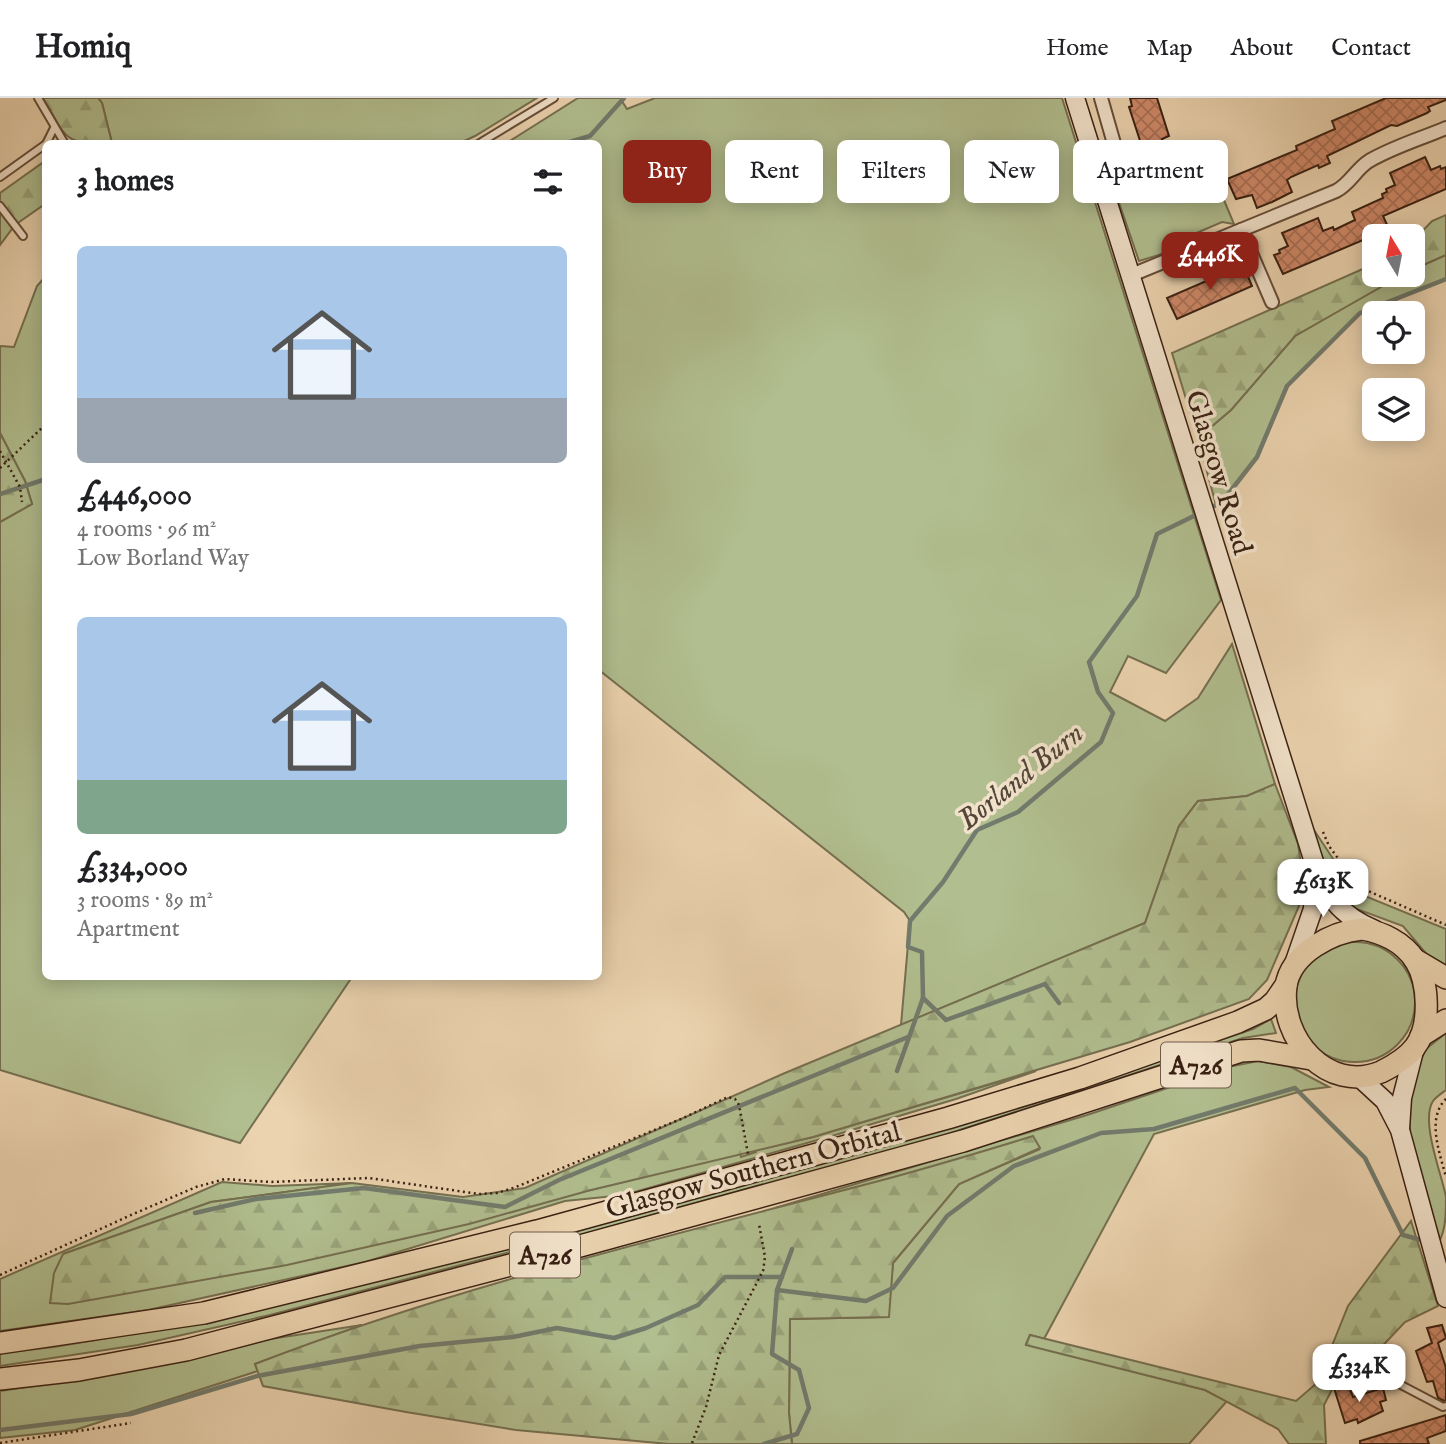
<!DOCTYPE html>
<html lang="en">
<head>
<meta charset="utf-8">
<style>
  body { margin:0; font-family:"IM FELL English",serif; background:#f6f6f6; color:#202124; height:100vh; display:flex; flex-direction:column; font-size:26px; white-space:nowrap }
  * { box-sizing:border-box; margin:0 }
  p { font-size:23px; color:#757577 }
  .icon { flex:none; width:38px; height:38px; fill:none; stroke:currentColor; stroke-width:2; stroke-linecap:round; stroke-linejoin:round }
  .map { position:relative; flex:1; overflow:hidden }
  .side { position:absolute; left:42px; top:42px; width:560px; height:840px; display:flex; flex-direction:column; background:#fff; border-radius:10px; box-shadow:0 4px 18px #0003 }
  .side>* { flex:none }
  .guide { position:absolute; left:623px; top:42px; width:665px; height:63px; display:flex; gap:14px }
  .needle { width:46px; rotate:350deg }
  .tools { position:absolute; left:1362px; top:126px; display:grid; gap:14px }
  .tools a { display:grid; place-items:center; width:63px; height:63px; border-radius:10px; background:#fff; box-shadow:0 4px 18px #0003; font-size:35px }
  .price { position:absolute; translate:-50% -60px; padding:0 16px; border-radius:14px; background:#fff; color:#222; font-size:23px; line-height:46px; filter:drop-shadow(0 2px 4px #0008) }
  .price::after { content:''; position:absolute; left:50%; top:42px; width:21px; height:16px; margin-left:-10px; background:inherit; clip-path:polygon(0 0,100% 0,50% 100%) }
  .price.active { background:#8f2418; color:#fff }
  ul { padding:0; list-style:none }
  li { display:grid; align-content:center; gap:14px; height:371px; padding:0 35px }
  li span { display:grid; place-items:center; height:217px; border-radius:10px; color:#555 }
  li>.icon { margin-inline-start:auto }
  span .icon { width:126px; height:126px; fill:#fffc; stroke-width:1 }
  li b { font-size:30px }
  h2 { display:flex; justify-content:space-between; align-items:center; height:84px; padding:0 35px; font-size:30px }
  .chip { padding:0 24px; border-radius:10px; background:#fff; box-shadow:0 4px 18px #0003; font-size:24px; line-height:63px }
  .chip.active { background:#8f2418; color:#fff }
  header { display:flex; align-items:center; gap:42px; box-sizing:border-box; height:98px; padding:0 35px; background:#fff; border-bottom:2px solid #e0e0e0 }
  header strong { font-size:33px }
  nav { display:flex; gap:38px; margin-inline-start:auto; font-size:24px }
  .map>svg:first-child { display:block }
  .green { fill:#b1be8f; stroke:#756f50; stroke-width:2 }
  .forest { fill:url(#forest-firs); stroke:#756f50; stroke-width:2 }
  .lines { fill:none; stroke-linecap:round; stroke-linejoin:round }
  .stream { stroke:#727b6d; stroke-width:4.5 }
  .building { fill:url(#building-cross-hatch); stroke:#392012; stroke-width:2 }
  .service-casing { stroke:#664d39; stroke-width:10 }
  .minor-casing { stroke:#664d39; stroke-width:16 }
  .secondary-casing { stroke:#392012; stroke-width:21 }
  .trunk-casing { stroke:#392012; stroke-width:24 }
  .path { stroke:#392012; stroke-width:2.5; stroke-dasharray:2 3.5; stroke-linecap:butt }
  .service { stroke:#f2e2cb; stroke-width:6 }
  .minor { stroke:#f2e2cb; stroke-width:12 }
  .secondary { stroke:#f2e2cb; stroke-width:18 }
  .trunk { stroke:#ebd3af; stroke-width:21 }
  .labels { text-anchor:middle; stroke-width:7; stroke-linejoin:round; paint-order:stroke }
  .shield { fill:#f2e2cb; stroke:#705a4a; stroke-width:2 }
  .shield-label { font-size:26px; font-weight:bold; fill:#392012 }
  .street-label { font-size:28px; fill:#392012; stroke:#f2e2cb }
  .water-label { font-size:30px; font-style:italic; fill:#514638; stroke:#f2e2cb }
</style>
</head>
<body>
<header>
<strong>Homiq</strong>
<nav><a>Home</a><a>Map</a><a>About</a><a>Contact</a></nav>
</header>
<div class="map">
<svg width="1446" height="1346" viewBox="0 0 1446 1346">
  <defs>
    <pattern id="forest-firs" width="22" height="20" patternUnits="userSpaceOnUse" patternTransform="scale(1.75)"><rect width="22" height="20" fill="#b1be8f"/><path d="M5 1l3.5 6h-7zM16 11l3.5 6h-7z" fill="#99a37a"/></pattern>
    <pattern id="building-cross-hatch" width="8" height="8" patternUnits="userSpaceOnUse" patternTransform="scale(1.75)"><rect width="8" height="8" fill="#cf8969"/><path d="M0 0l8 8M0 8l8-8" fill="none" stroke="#a97055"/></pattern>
  </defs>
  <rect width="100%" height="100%" fill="#ebd3af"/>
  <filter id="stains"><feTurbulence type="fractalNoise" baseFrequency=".00286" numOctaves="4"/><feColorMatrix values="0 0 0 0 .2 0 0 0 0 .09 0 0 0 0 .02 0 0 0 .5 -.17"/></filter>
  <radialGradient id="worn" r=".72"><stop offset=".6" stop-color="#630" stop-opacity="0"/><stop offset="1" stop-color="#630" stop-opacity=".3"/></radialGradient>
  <g class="green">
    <path d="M98,0h439l-62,38 -17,8 -346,-1 -10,-40z"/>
    <path d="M578,0h42l7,11 28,-11h407l159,502 -55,73 -38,-17 -18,36 55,29 33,-23 34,-54 43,140 -28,12 -49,5 -19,25 -34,97 -244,102 9,-104 -6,-9 -305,-242 -1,-526h-93z"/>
    <path d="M1203,52l31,74 -12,-2 -56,24 -4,8 -23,7 -25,-73z"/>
    <path d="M1446,157v24l-86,34 -73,73 -30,71 -35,45 -6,3 -18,-67 33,-28 64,-74 101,-59 16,-2v-5z"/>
    <path d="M45,179l1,699 306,1 -112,166 -240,-73v-548l32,-18 -7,-23 -25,-48v-87l14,1 23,-61z"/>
    <path d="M1310,726l45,68 91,37v39l-17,-11 -26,-31 -49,-18 -24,-30z"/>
    <circle cx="1355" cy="904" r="60"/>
    <path d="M1271,921l5,14 -33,5 -351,114 -306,82 -19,3 -297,78 -132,30 -138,21v-13l54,-6 107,-18 1006,-271 86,-29z"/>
    <path d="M1446,935v57c-4,3 -10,7 -13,11 -13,20 9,74 13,96 0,15 0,30 -6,43l-30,-92 -1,-46 5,-28 12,-25z"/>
    <path d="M1258,963l33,6 38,20 -24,3 -151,44 -110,205 -14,-4 -4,9 179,46 22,11 -38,43h-397l-3,-31 1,-94 98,-2 5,-54 66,-79 81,-35 -162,33 -103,26 312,-93 146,-49z"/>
    <path d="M1036,973l-80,28 -121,36 -211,60 -59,6 -200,61 -217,48 -148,21v-52l222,-97 50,4 80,-3 -141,19 -148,52 528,-64 149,-37 1,4 15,-5v-2l57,-13z"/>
    <path d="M362,1227l-107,39 3,7 -183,59 -75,8v-47l92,-14 172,-37z"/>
  </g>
  <g class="forest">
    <path d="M43,0h55l4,5 10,40c-51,1 -44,-4 -69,-45z"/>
    <path d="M45,63v43l-30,21 -15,20v-52z"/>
    <path d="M1446,117v40l-34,15v-28l20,-21z"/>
    <path d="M1374,166v11h28l-107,61 -64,74 -33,28 -26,-85z"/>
    <path d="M0,335l25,48 7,23 -32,18z"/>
    <path d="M1275,686l23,60 7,48 -38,88 -18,19 -119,43 -317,95 -222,53 -122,34 -182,41 -219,39 -18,-1 4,-30 9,-19 148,-52 141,-19 111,14 62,-9 260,-115 360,-150 34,-97 19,-25 49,-5z"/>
    <path d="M1033,1038l7,12 -81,36 -66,79 -4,54 -99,2 -1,94 3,31h-123l-153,-14 -110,-18 -143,-26 -8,-22c201,-78 412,-127 620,-182 53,-14 106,-30 158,-46z"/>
    <path d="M1411,1123l27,85 -33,16 -33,35 -33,19 -15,29 2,39h-37l-11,-15 -73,-39 -179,-45 4,-10 266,66 21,-18 31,-77z"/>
  </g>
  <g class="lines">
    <g class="stream">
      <path d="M563,46l27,-8 34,-38"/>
      <path d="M0,396l46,-15"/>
      <path d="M1208,411l14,-7 35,-45 30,-71 73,-73 86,-34"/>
      <path d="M923,900l23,22 99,-36 14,19"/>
      <path d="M897,973l26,-73 -1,-46 -14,-5 2,-26 33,-39 34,-52 41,-18 83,-70 12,-29 -15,-21 -9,-30 48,-66 20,-62 43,-21"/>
      <path d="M195,1115l61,-14 108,-11 141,19 54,-27 349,-143"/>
      <path d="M777,1192l89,11 27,-13 54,-72 67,-50 87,-33 53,-4 141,-41 70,70 38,77 22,6"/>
      <path d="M0,1332l131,-16 126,-38 163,-30 93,-9 44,-9 57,10 32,-10 52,-23 27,-28h57"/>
      <path d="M764,1346l33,-10 12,-26 -10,-38 -27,-16 5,-64 15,-41"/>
    </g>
  </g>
  <g class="building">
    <path d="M1130,0h27l12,38 -7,3 6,22 -16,5 -3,-8 -3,1 -17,-52 3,-1z"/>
    <path d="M1386,0h60v2l-18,7 2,4 -3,2 -30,13 -6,-1 -64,31 3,7 -11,5 -1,-3 -27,12 -4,3 5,12 -20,10 -15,6 -5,-13 -16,4 -9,-20 70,-29 -1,-4 39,-17 -3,-8z"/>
    <path d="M1425,59l6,13 9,-4 1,3 5,-2v22l-63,27 6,13 -106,45 -9,-19 6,-2 -1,-3 9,-4 -6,-13 36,-15 5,13 10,-4 1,3 21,-10 -3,-8 31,-14 -1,-4 5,-2 -1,-3 9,-4 -5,-12z"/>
    <path d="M1243,167l9,21 -75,33 -10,-21z"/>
    <path d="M1442,1227l4,13 -8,5 8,25v32l-2,1 -6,-3 -5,-17 -6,1 -11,-31 16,-8 -5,-15z"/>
    <path d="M1348,1286l5,13 30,-9 3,12 -6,2 3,9 -25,12 -1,-4 -12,4 -11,-35z"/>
    <path d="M1446,1317v16l-19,7 2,6h-69v-3z"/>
  </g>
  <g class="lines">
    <defs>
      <g id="service">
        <path d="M38,0l27,46"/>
        <path d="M46,46l8,-16"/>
        <path d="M478,46l76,-46"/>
        <path d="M0,79l46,-33"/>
        <path d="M0,108l23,30"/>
        <path d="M1361,1276l21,1 61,32 3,-1"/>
      </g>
      <g id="minor">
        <path d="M1101,0l14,49"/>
        <path d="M1241,132l31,72"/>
        <path d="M1129,178l207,-85c14,-7 20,-22 33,-30 24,-14 51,-22 77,-33"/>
      </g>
      <g id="secondary">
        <path d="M1075,0l239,764c15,36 24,52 61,68"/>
        <path d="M1294,866l19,-55 1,-36"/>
        <path d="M1359,979l26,24 15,29 46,168"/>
        <path d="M1400,1031l2,-31 13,-51"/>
      </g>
      <g id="trunk">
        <path d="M1362,831c20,3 41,13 53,31 14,22 16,66 0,87 -8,11 -22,19 -34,25 -54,22 -102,-34 -95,-86 5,-33 46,-54 76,-57z"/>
        <path d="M1414,861l32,19"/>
        <path d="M1421,938l25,-16"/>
        <path d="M0,1245l204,-30 333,-82 411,-113 132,-40 158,-56 28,-13 9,-8 11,-16"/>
        <path d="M0,1281l79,-9 107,-20 332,-87 445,-122 278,-90 18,-1 52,9"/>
      </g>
    </defs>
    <use href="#service" class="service-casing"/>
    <use href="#minor" class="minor-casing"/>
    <use href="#secondary" class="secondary-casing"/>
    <use href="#trunk" class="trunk-casing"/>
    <g class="path">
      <path d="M0,353l20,36 2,15"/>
      <path d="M0,370l46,-44"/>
      <path d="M1323,734l6,14 30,41 87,38"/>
      <path d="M1446,1001c-20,19 -6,55 0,78"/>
      <path d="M0,1177l131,-60 65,-28 29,-8 45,3 99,-4 110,16 18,-1 19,-6 165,-68 47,-22 7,2 4,6 9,49"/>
      <path d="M0,1345l131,-20"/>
      <path d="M692,1345l14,-36 13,-52 44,-84 2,-14 -6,-33"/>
    </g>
    <use href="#service" class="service"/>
    <use href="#minor" class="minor"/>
    <use href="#secondary" class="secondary"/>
    <use href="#trunk" class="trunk"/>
  </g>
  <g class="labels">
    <g class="shield">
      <rect x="1161" y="944.5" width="70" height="45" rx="5"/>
      <rect x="510" y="1134.5" width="70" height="45" rx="5"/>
    </g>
    <g class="shield-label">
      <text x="1196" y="976">A726</text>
      <text x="545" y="1166">A726</text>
    </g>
    <g class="street-label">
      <text transform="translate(1220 374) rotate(73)" y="10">Glasgow Road</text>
      <text transform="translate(753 1071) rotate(-15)" y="10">Glasgow Southern Orbital</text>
    </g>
    <g class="water-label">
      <text transform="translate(1020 678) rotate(-39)" y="10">Borland Burn</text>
    </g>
  </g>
  <rect width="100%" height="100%" filter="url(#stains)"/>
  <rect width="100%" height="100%" fill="url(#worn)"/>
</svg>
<div class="tools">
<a><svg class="needle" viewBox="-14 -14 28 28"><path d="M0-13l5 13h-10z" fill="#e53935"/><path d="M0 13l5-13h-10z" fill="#757577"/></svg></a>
<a><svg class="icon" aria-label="locate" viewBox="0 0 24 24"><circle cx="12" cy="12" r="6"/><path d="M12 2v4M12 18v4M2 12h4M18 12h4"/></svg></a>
<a><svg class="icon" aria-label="layers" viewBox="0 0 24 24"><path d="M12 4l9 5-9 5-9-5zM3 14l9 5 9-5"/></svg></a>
</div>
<b class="price active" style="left:1210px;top:194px">£446K</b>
<b class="price" style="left:1323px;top:821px">£613K</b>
<b class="price" style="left:1359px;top:1306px">£334K</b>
<div class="guide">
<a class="chip active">Buy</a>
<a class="chip">Rent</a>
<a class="chip">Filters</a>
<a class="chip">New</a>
<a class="chip">Apartment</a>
</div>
<section class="side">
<h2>3 homes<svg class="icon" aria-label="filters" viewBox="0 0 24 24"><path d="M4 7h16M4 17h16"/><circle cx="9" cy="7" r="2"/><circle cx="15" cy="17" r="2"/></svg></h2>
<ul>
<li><span style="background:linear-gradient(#a9c7e8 70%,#9aa5b1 0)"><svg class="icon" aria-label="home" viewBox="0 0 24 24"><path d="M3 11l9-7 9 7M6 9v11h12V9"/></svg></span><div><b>£446,000</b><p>4 rooms · 96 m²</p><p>Low Borland Way</p></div></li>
<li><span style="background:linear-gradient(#a9c7e8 75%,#7fa58c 0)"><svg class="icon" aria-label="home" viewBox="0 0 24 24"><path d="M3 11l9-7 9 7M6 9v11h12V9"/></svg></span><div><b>£334,000</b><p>3 rooms · 89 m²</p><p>Apartment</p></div></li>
</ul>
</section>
</div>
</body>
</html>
